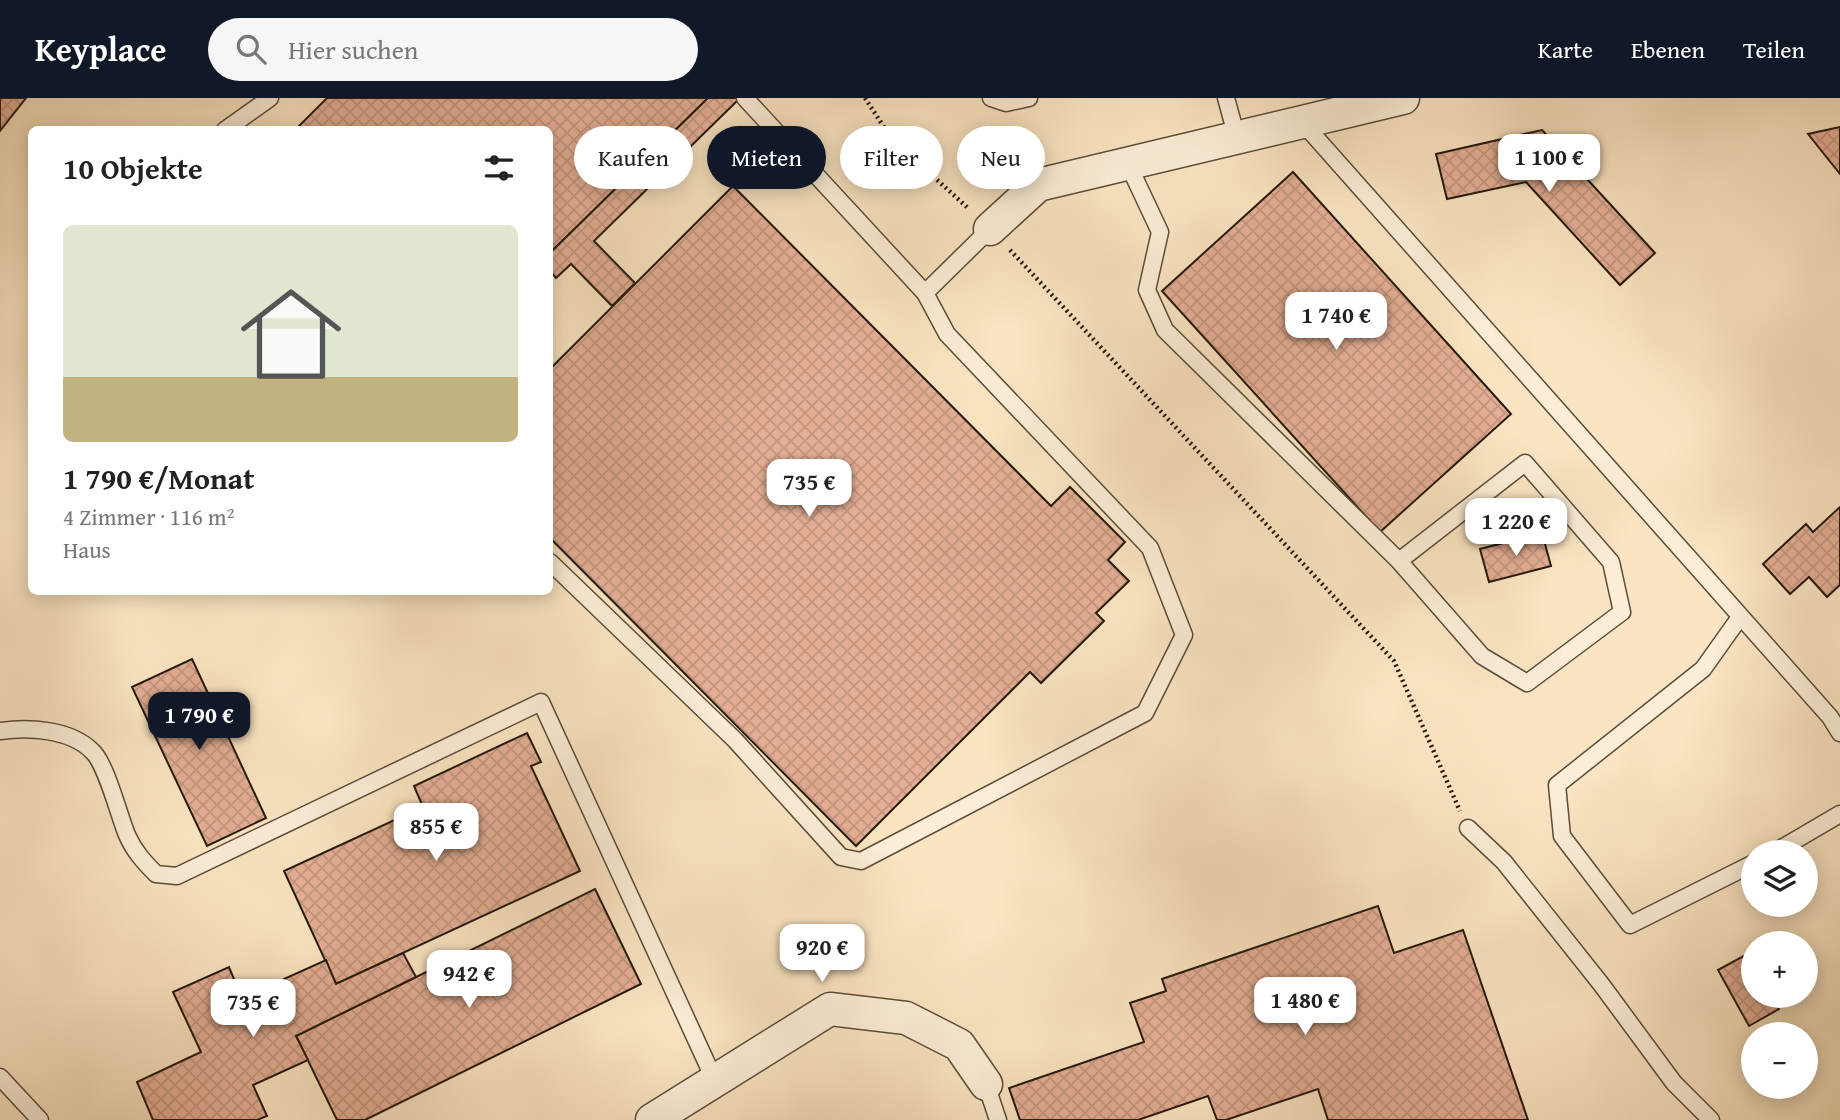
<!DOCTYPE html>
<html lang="de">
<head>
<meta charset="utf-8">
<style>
  body { margin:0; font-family:"Gentium Book Plus",serif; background:#f6f6f6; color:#222; height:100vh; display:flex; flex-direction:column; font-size:26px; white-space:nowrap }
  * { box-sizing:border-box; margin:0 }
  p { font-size:23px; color:#767676 }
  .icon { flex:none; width:38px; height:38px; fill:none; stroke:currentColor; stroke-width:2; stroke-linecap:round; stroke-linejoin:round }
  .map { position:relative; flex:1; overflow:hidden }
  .details { position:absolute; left:28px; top:28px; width:525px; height:469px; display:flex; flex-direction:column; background:#fff; border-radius:10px; box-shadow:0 4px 18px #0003 }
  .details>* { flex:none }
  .hud { position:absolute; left:574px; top:28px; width:665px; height:63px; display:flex; gap:14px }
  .buttons { position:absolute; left:1741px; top:742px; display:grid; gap:14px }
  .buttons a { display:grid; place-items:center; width:77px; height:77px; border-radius:50%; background:#fff; box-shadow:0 4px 18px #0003; font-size:35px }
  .price { position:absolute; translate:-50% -60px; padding:0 16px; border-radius:14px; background:#fff; color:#222; font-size:23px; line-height:46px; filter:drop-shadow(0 2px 4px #0008) }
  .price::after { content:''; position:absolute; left:50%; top:42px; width:21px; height:16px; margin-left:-10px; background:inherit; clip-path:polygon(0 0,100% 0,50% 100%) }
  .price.selected { background:#111827; color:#fff }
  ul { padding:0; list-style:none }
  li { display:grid; align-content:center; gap:14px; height:371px; padding:0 35px }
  li span { display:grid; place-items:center; height:217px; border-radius:10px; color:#555 }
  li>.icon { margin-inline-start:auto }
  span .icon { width:126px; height:126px; fill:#fffc; stroke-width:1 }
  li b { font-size:30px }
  h2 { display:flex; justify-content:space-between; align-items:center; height:84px; padding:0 35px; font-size:30px }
  .chip { padding:0 24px; border-radius:32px; background:#fff; box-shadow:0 4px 18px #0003; font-size:24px; line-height:63px }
  .chip.selected { background:#111827; color:#fff }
  header { display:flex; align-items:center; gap:42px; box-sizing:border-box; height:98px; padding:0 35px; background:#111827; color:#fff }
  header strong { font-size:33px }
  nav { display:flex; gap:38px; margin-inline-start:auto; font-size:24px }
  .search { width:490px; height:63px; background:#f6f6f6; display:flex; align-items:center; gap:18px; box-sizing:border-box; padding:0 24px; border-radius:38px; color:#767676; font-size:26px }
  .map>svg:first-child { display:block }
  .building { fill:url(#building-cross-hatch); stroke:#23190e; stroke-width:2 }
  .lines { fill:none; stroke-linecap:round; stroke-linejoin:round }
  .lane-casing { stroke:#594c3b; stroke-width:19 }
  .street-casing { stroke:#594c3b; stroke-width:35 }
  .path { stroke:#23190e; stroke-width:4.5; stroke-dasharray:2 3.5; stroke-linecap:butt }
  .lane { stroke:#fcedd7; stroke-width:16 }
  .street { stroke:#fcedd7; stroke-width:32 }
</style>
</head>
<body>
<header>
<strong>Keyplace</strong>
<div class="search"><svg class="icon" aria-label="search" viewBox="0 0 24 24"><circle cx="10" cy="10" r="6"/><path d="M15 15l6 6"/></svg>Hier suchen</div>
<nav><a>Karte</a><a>Ebenen</a><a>Teilen</a></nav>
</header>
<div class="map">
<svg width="1840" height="1022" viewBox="0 0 1840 1022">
  <defs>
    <pattern id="building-cross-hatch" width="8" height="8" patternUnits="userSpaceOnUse" patternTransform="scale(1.75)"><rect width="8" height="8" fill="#e4ae94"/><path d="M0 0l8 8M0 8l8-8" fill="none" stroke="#c3957e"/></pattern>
  </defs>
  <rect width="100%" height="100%" fill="#fae4c1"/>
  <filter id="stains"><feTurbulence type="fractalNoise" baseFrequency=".00286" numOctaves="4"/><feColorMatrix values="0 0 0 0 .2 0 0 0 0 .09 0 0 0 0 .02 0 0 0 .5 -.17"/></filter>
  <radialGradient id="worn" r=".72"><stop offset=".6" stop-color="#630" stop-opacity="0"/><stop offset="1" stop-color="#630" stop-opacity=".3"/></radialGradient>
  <g class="building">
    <path d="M0,0h26l-26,33z"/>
    <path d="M327,0h381l-158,155v-123h-255z"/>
    <path d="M708,0h29l1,2 -144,141 41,42 -23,23 -41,-42 -15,14 -6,-7v-18z"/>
    <path d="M1840,29v47l-32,-40z"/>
    <path d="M1542,32l113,123 -35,32 -94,-103 -79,17 -11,-45z"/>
    <path d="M1293,74l218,242 -131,118 -218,-241z"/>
    <path d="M733,88l318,320 19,-19 55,55 -17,18 21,21 -33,32 8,8 -63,62 -11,-11 -174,174 -306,-308v-169z"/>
    <path d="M1840,409v78l-13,12 -18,-20 -19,17 -27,-30 43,-40 7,8z"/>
    <path d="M1542,435l9,33 -62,16 -9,-33z"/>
    <path d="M192,561l74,159 -59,28 -75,-159z"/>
    <path d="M527,635l14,29 -10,4 49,105 -244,113 -52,-113 139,-64 -9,-21z"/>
    <path d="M595,791l46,95 -276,136h-28l-41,-84z"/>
    <path d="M1378,808l16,47 69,-23 65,190h-200l-10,-31 -92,31h-9l-9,-24 -70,24h-118l-11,-32 135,-46 -14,-39 36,-12 -4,-12z"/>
    <path d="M403,855l13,24 -120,59 12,24 -55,25 14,31 -10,4h-104l-16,-38 64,-30 -28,-60 56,-25 22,53 44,-20 -11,-21 42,-19 10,24z"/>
    <path d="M1749,855l5,9v34h18l7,13 -30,17 -31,-56z"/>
  </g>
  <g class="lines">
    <defs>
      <g id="lane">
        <path d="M991,0l15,5 23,-5"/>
        <path d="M1226,0l11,40"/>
        <path d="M1302,24l528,595 10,16"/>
        <path d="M225,32l45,-32"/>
        <path d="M1128,66l32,68 -13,58 18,40 234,231 126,-98 86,99 11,50 -95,71 -45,-27 -83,-95"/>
        <path d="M925,195l65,-64"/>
        <path d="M550,464l185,178 106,117 20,4 284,-148 39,-78 -34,-87 -203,-214 -22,-41 -180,-195"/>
        <path d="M1740,519l-37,52 -146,116 5,51 68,89 124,-62"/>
        <path d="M0,633c29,-4 70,-2 92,20 14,12 27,65 35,84 7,16 17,27 29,39l21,2 364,-174 174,379"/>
        <path d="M1468,730l36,34 97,122 73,99 37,37"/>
        <path d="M1775,754l65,-38"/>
        <path d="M0,979l40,43"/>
        <path d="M986,986l12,36"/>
      </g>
      <g id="street">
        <path d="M990,131l48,-44 365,-87"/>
        <path d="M652,1022l178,-111 76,9 53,27 27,39"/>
      </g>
    </defs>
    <use href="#lane" class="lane-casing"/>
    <use href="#street" class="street-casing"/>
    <g class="path">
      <path d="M865,0l26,40 78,71"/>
      <path d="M1010,152l384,411 66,150"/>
    </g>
    <use href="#lane" class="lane"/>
    <use href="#street" class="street"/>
  </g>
  <rect width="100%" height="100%" filter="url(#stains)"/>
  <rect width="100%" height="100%" fill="url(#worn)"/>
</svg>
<div class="buttons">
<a><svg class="icon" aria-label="layers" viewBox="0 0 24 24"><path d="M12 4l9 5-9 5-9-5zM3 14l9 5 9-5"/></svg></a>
<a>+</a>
<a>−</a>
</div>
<b class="price" style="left:1549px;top:96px">1 100 €</b>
<b class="price" style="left:1336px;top:254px">1 740 €</b>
<b class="price" style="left:809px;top:421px">735 €</b>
<b class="price" style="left:1516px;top:460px">1 220 €</b>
<b class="price selected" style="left:199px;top:654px">1 790 €</b>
<b class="price" style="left:436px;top:765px">855 €</b>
<b class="price" style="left:822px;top:886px">920 €</b>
<b class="price" style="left:469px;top:912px">942 €</b>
<b class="price" style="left:1305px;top:939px">1 480 €</b>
<b class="price" style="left:253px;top:941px">735 €</b>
<div class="hud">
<a class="chip">Kaufen</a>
<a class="chip selected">Mieten</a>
<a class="chip">Filter</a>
<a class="chip">Neu</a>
</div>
<section class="details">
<h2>10 Objekte<svg class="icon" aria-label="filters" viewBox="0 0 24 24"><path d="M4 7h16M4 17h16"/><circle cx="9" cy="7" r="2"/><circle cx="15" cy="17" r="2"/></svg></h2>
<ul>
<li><span style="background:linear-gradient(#dfe7d0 70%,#c2b280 0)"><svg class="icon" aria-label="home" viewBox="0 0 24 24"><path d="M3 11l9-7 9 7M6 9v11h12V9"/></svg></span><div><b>1 790 €/Monat</b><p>4 Zimmer · 116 m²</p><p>Haus</p></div></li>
</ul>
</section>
</div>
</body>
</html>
